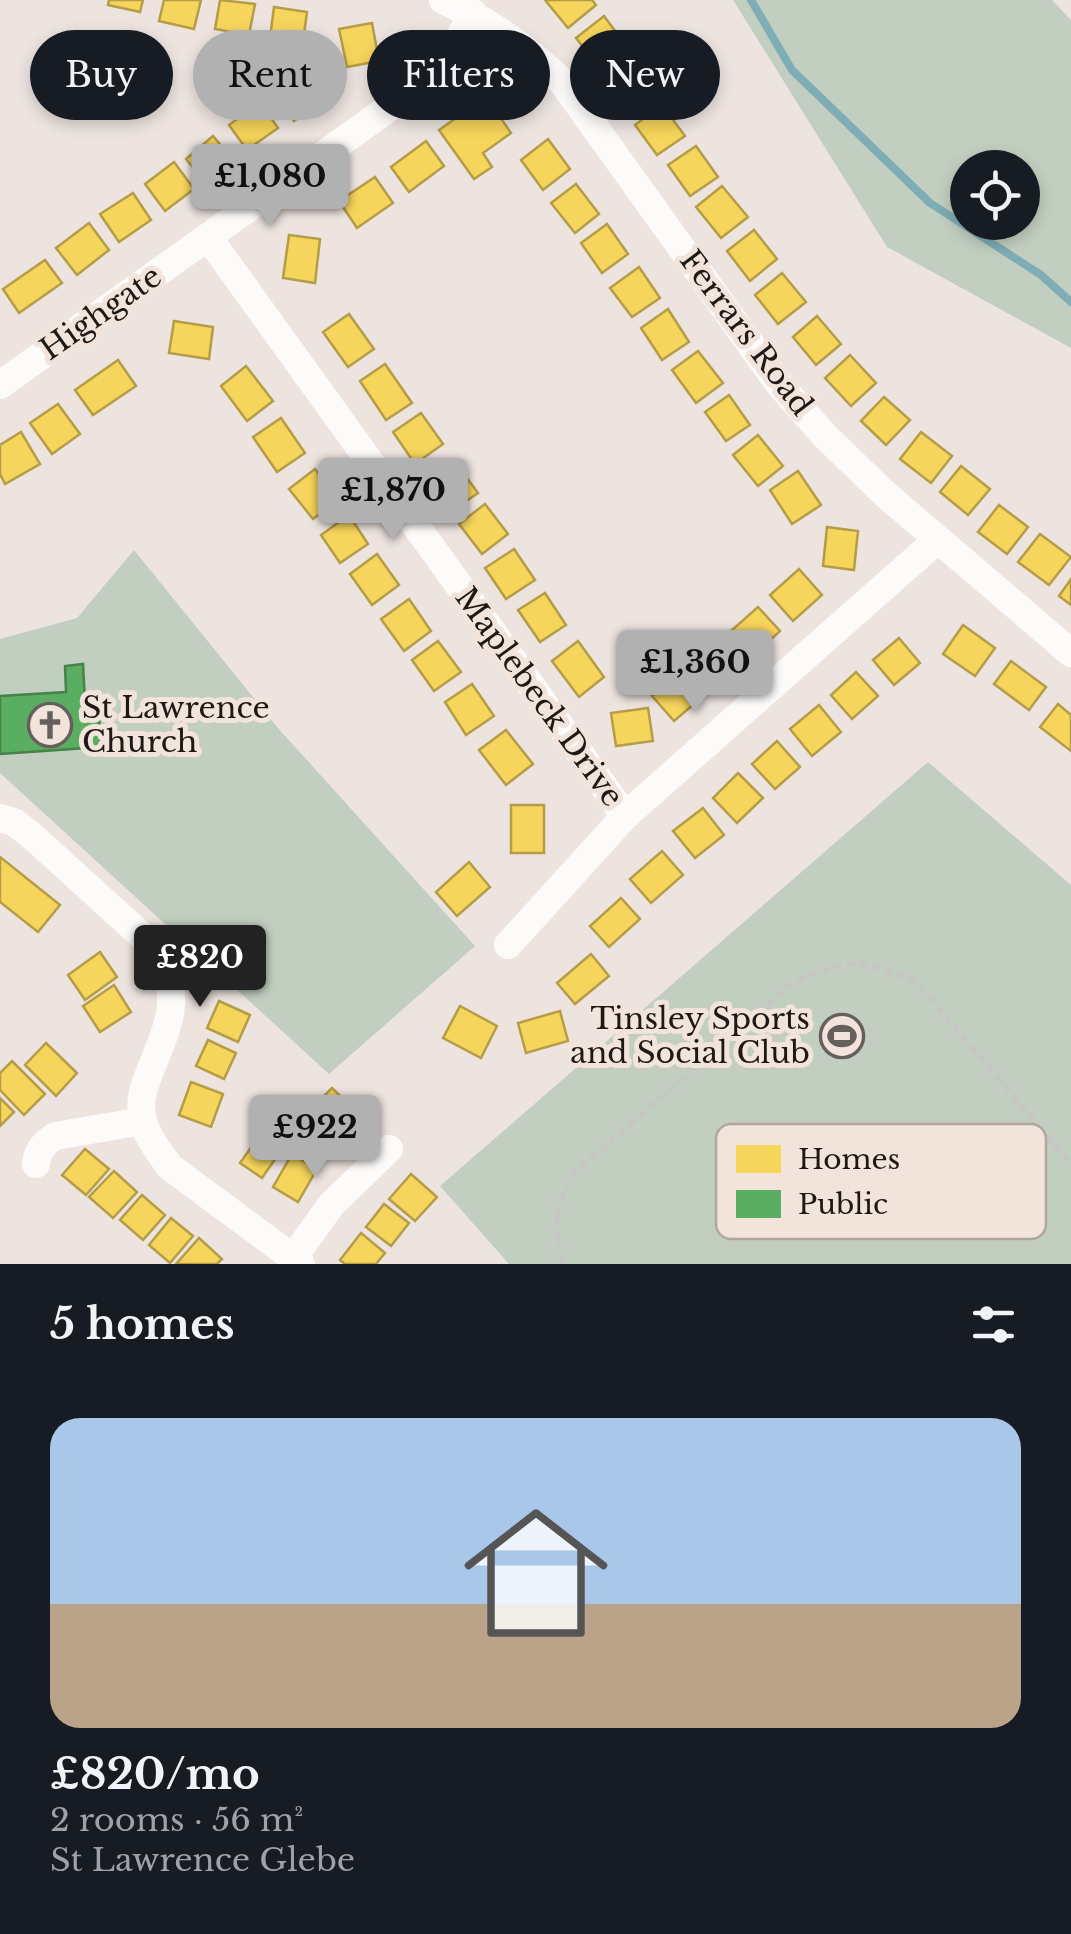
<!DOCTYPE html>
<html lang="en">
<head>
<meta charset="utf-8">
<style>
  body { margin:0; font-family:"Libre Baskerville",serif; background:#20242c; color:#f1f3f6; height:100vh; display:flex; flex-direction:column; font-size:38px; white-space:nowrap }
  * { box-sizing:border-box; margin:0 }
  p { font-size:32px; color:#9ea1a6 }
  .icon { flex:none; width:55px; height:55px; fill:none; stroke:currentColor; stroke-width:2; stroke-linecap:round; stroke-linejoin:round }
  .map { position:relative; height:1264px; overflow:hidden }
  .sheet { display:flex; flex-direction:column; background:#171b24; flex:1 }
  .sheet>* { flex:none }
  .top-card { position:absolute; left:30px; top:30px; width:1012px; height:90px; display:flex; gap:20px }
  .fabs { position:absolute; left:950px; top:150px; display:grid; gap:20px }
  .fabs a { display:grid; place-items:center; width:90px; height:90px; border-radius:50%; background:#171b24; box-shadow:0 5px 15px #0003; font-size:50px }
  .price { position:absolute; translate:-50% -85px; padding:0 22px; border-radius:10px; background:#b2b1b1; color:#111; font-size:32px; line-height:65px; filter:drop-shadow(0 2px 5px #0008) }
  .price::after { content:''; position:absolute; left:50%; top:60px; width:30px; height:22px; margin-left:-15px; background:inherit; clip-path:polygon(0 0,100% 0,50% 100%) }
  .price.current { background:#222; color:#fff }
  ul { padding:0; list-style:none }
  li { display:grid; align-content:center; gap:20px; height:530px; padding:0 50px }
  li+li { border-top:2px solid #363941 }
  li span { display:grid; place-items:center; height:310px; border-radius:30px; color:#555 }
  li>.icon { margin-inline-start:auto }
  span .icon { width:180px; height:180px; fill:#fffc; stroke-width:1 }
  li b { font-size:42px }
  h2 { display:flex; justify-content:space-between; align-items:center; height:120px; padding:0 50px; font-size:42px }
  .chip { padding:0 35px; border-radius:45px; background:#171b24; box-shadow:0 5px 15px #0003; font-size:35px; line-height:90px }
  .chip.current { background:#b2b1b1; color:#111 }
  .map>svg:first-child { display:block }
  .green { fill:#c2cfc0; fill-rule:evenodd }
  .homes { fill:#f6d55c; stroke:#b59d47; stroke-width:2.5 }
  .public { fill:#5aae61; stroke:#48814a; stroke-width:2.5 }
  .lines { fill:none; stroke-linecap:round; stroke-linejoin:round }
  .stream { stroke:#7eadb6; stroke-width:8 }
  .path { stroke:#c8c6c5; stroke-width:5; stroke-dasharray:8 5; stroke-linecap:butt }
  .minor { stroke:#fcfbfa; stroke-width:28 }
  .labels { text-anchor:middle; stroke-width:10; stroke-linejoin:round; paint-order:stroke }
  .street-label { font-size:30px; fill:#1e1916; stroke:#f2e3db }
  .poi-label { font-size:30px; fill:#1e1916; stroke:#f2e3db; text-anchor:start }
  .key { fill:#f2e3db; stroke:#b2a6a0; stroke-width:2.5 }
  .key-label { font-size:28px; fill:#1e1916 }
</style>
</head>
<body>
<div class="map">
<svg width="1071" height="1264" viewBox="0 0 1071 1264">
  <rect width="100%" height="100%" fill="#ede4e0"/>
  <g class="green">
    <path d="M733,0h319l19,20v328l-184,-101zM968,168h54v54h-54z"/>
    <path d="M134,550l144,178 197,218 -146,128 -329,-301v-19l101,-7 -3,-46 -13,1 -2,-37 -18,1 1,26 -66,4v-57l77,-21z"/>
    <path d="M928,762l143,123v379h-562l-69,-78z"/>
  </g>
  <g class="homes">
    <path d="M109,0h34l-3,12 -32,-7z"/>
    <path d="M164,0h37l-7,29 -35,-8z"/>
    <path d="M220,0l35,4 -6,31 -34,-6z"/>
    <path d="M545,0h47l4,5 -28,23z"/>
    <path d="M274,7l33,5 -4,30 -33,-4z"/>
    <path d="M604,16l23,31 -27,22 -24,-31z"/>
    <path d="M372,23l7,38 -32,6 -8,-38z"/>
    <path d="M631,63l22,28 -25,20 -22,-30z"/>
    <path d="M300,72l22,27 -28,22 -22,-27z"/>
    <path d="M486,97l25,36 -28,20 9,14 -18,12 -35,-49z"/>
    <path d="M260,102l18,26 -31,22 -18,-25z"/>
    <path d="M662,105l23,31 -28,19 -22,-30z"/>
    <path d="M213,136l21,25 -28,23 -20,-25z"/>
    <path d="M548,139l22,30 -27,21 -22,-30z"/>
    <path d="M426,141l18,25 -35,26 -18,-25z"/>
    <path d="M696,146l22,31 -28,19 -22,-31z"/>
    <path d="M174,162l20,27 -29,22 -20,-27z"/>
    <path d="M375,177l18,26 -36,25 -18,-27z"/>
    <path d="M576,184l23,30 -24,19 -24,-30z"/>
    <path d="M722,186l26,31 -27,21 -25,-31z"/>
    <path d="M133,193l18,27 -32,22 -19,-28z"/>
    <path d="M89,223l20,27 -32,25 -21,-27z"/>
    <path d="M607,224l21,30 -26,19 -21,-30z"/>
    <path d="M754,230l23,29 -27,22 -23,-30z"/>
    <path d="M289,235l31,4 -5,44 -32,-5z"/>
    <path d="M45,260l17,23 -43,30 -16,-24z"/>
    <path d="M639,267l21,31 -28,19 -22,-29z"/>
    <path d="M782,273l24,29 -28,22 -23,-29z"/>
    <path d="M668,309l21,33 -27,18 -21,-32z"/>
    <path d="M349,314l25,35 -26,18 -25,-35z"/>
    <path d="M817,316l24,28 -25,21 -23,-28z"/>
    <path d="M174,321l39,6 -4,32 -40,-6z"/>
    <path d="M698,351l25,32 -27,20 -24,-33z"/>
    <path d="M850,355l26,28 -25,23 -26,-28z"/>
    <path d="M118,360l18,26 -43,29 -18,-25z"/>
    <path d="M385,364l27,39 -26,17 -26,-39z"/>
    <path d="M246,366l27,35 -26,20 -26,-35z"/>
    <path d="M729,395l21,30 -24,16 -21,-29z"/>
    <path d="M884,397l26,23 -24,25 -25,-24z"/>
    <path d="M58,404l22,30 -28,20 -22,-31z"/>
    <path d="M421,413l22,31 -28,20 -22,-32z"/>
    <path d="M281,418l24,35 -28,19 -24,-35z"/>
    <path d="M21,432l19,32 -35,20 -5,-10v-29z"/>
    <path d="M921,432l31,24 -21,27 -31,-24z"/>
    <path d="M758,435l25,31 -25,20 -25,-31z"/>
    <path d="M455,462l23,31 -26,18 -23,-31z"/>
    <path d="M961,466l29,23 -22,26 -28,-23z"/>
    <path d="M315,469l24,30 -26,20 -24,-30z"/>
    <path d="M798,471l23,34 -29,19 -22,-34z"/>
    <path d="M485,504l23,30 -26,20 -23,-30z"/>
    <path d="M999,505l29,22 -21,27 -29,-22z"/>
    <path d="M349,515l19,29 -28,19 -19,-28z"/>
    <path d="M827,527l31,4 -4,39 -31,-4z"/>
    <path d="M1040,534l31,23 -22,28 -31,-23z"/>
    <path d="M514,549l21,31 -29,19 -21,-31z"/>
    <path d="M377,554l22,31 -27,20 -22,-31z"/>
    <path d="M799,569l23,26 -29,26 -23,-26z"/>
    <path d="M1071,579v26l-12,-9z"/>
    <path d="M545,593l21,32 -26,17 -22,-32z"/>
    <path d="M409,599l22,32 -27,20 -23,-32z"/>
    <path d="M758,607l22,24 -26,24 -22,-25z"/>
    <path d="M963,625l32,23 -20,28 -32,-22z"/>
    <path d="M899,638l21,25 -26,22 -21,-25z"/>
    <path d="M721,639l21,25 -28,23 -21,-25z"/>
    <path d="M438,641l23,31 -27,19 -22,-31z"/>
    <path d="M578,641l26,36 -25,20 -27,-36z"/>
    <path d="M1011,661l35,26 -17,23 -35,-26z"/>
    <path d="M856,672l22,24 -26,23 -21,-24z"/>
    <path d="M679,673l22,25 -27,23 -22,-25z"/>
    <path d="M472,684l22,32 -28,19 -21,-33z"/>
    <path d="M1058,704l13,11v36l-31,-24z"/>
    <path d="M819,705l22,27 -29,24 -22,-27z"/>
    <path d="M648,708l5,33 -37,5 -5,-33z"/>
    <path d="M506,730l27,34 -27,21 -27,-35z"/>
    <path d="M777,741l23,26 -25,22 -23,-25z"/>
    <path d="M738,773l25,25 -26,25 -24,-25z"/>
    <rect x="511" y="805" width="33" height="48"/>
    <path d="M703,808l21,27 -29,23 -22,-27z"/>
    <path d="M662,851l21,24 -32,28 -21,-24z"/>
    <path d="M0,857l60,48 -22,27 -38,-30z"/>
    <path d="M469,862l21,25 -33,29 -21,-24z"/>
    <path d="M621,898l19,21 -31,28 -19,-21z"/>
    <path d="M100,952l17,25 -32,23 -17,-25z"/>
    <path d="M591,954l18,22 -34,28 -18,-21z"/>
    <path d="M114,985l17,27 -31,20 -17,-26z"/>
    <path d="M219,1001l31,14 -12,27 -31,-14z"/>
    <path d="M460,1006l37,20 -16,32 -38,-20z"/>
    <path d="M560,1011l8,30 -42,12 -8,-30z"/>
    <path d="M208,1040l28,13 -12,26 -28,-13z"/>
    <path d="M46,1043l31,30 -21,23 -31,-31z"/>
    <path d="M12,1061l33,33 -21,21 -24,-25v-17z"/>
    <path d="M191,1082l32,12 -12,33 -32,-12z"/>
    <path d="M332,1088l30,29 -19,19 -30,-29z"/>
    <path d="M0,1098l14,14 -14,14z"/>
    <path d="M260,1135l22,14 -20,29 -22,-15z"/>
    <path d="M85,1149l24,20 -23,26 -24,-20z"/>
    <path d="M292,1154l25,15 -19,33 -25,-15z"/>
    <path d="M114,1171l23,21 -24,26 -24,-21z"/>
    <path d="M411,1174l26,23 -22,24 -26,-22z"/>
    <path d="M142,1195l23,20 -22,25 -23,-20z"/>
    <path d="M384,1204l25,19 -18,23 -25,-19z"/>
    <path d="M171,1218l22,18 -23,27 -21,-18z"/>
    <path d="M361,1233l24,20 -9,11h-31l-5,-4z"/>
    <path d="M199,1238l23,21 -5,5h-41z"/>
  </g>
  <path class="public" d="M83,664l2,38 13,-1 3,46 -101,7v-58l66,-4 -1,-26z"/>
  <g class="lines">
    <path class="stream" d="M751,0l41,70 138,133 111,72 30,27"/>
    <path class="path" d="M563,1264c-10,-39 -8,-53 9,-90l223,-193c51,-22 74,-23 124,4l152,179"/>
    <g class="minor">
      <path d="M443,0c46,21 84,47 120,83l216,301 46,52 60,58 186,159"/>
      <path d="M208,237l417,579"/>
      <path d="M0,385l417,-297 28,-25 28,-50"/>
      <path d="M0,818l14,4 18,14 119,108c35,51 18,78 -2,130 -6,14 -10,32 -6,46 4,17 17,33 27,47l131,97"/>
      <path d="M508,945l117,-129 312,-276"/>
      <path d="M36,1164c1,-14 8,-20 19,-28l88,-15"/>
      <path d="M293,1258l38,-53 58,-56"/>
    </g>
  </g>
  <defs>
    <symbol id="church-ring" viewBox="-11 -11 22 22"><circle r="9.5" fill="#f2e3db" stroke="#66605d" stroke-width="1.5"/><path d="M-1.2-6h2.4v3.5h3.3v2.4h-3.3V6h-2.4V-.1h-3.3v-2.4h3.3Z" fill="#66605d"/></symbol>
    <symbol id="stadium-ring" viewBox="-11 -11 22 22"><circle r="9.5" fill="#f2e3db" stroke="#66605d" stroke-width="1.5"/><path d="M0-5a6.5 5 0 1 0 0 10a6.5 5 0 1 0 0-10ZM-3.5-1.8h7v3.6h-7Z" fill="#66605d"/></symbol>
  </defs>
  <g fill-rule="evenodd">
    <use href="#church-ring" x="25" y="700" width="50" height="50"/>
    <use href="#stadium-ring" x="817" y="1011" width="50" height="50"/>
  </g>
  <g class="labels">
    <g class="street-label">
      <text transform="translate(101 313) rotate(-35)" y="10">Highgate</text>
      <text transform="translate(746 333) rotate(53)" y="10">Ferrars Road</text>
      <text transform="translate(539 697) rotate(54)" y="10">Maplebeck Drive</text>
    </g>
    <g class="poi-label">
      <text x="82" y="718">St Lawrence<tspan x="82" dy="34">Church</tspan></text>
      <text x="810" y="1029" text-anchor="end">Tinsley Sports<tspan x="810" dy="34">and Social Club</tspan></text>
    </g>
  </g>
  <rect x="716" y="1124" width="330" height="115" rx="15" class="key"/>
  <rect x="736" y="1145" width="45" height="28" fill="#f6d55c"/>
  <rect x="736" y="1190" width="45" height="28" fill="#5aae61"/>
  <g class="key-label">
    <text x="798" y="1169">Homes</text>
    <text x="798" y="1214">Public</text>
  </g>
</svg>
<div class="fabs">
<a><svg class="icon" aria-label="locate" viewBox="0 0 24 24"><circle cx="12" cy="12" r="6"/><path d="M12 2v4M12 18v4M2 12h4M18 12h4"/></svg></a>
</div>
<b class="price" style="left:270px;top:229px">£1,080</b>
<b class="price" style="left:393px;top:543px">£1,870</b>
<b class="price" style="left:695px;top:715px">£1,360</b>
<b class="price current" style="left:200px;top:1010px">£820</b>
<b class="price" style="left:315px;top:1180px">£922</b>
<div class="top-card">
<a class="chip">Buy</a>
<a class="chip current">Rent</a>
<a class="chip">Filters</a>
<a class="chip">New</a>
</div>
</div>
<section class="sheet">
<h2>5 homes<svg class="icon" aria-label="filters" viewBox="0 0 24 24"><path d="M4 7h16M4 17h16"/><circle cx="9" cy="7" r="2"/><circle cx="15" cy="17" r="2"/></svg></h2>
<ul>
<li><span style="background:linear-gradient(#a9c7e8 60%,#b9a48a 0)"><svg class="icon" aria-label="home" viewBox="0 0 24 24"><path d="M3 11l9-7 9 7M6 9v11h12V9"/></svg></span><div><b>£820/mo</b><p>2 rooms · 56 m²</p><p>St Lawrence Glebe</p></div></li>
</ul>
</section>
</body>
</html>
